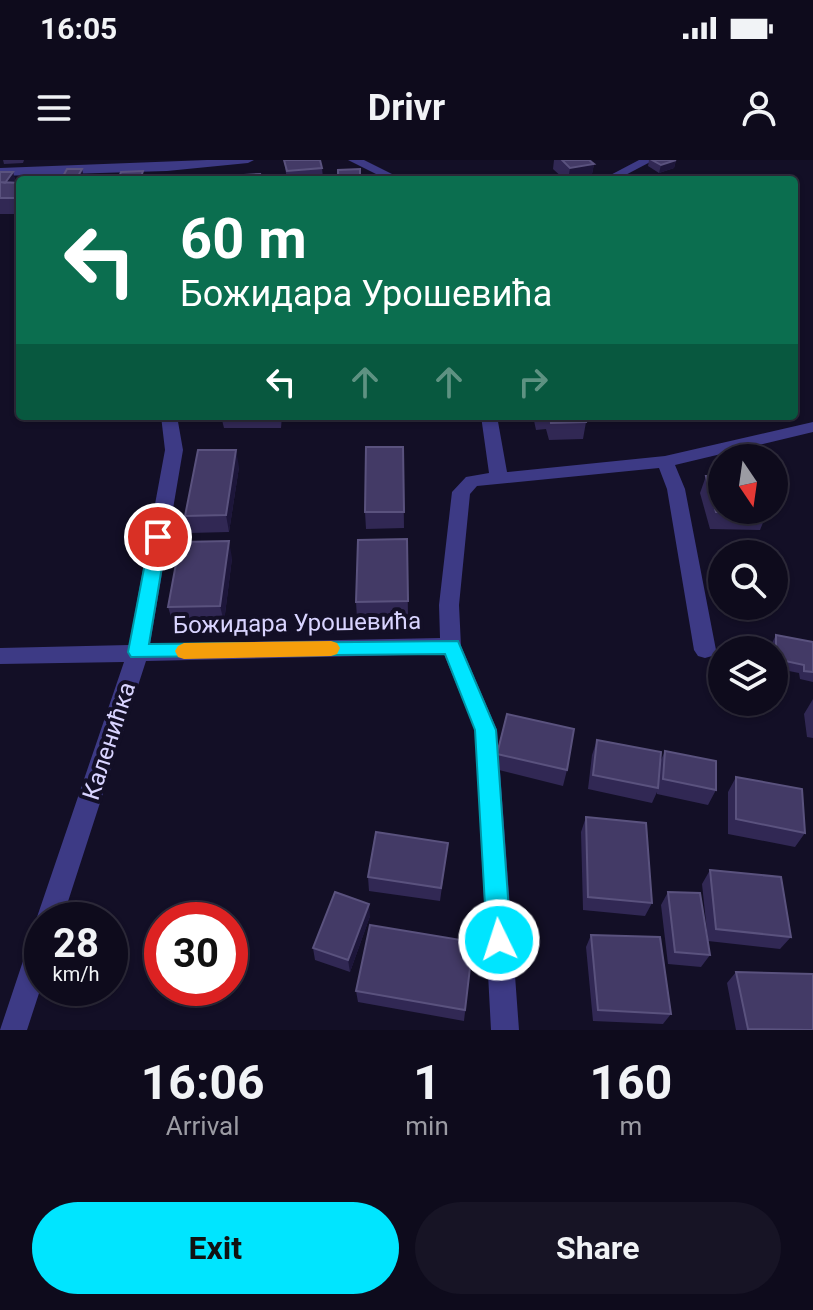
<!DOCTYPE html>
<html lang="en">
<head>
<meta charset="utf-8">
<style>
  :root { --surface:#0e0b1c; --page:#171425; --text:#f1f3f6; --muted:#9b9ba3; --line:#2e2b3b; --accent:#00e5ff }
  body { margin:0; font-family:Roboto,sans-serif; background:var(--page); color:var(--text); height:100vh; display:flex; flex-direction:column; font-size:30px; white-space:nowrap }
  * { box-sizing:border-box; margin:0 }
  p { font-size:26px; color:var(--muted) }
  .icon { flex:none; width:44px; height:44px; fill:none; stroke:currentColor; stroke-width:2; stroke-linecap:round; stroke-linejoin:round }
  .map { position:relative; height:870px; overflow:hidden }
  .drawer { display:flex; flex-direction:column; background:var(--surface); flex:1 }
  .drawer>* { flex:none }
  .banner { position:absolute; left:16px; top:16px; width:782px; height:244px; border-radius:8px; box-shadow:0 2px 6px #0004,0 0 0 2px var(--line); background:#0b6e4f; color:#fff; overflow:hidden }
  .needle { width:52px; rotate:167deg }
  .fabs { position:absolute; left:708px; top:284px; display:grid; gap:16px }
  .fabs a { display:grid; place-items:center; width:80px; height:80px; border-radius:50%; background:var(--surface); box-shadow:0 2px 6px #0004,0 0 0 2px var(--line); font-size:40px }
  .speed { position:absolute; left:24px; top:742px; display:flex; gap:16px; font-size:40px; font-weight:700; text-align:center }
  .speed>* { display:grid; place-content:center; width:104px; height:104px; border-radius:50%; background:var(--surface); box-shadow:0 2px 6px #0004,0 0 0 2px var(--line); line-height:1 }
  .speed small { font-size:20px; font-weight:400 }
  .speed .limit { border:12px solid #d22; background:#fff; color:#111 }
  .pin { position:absolute; display:grid; place-items:center; width:68px; height:68px; color:#fff; margin:-34px; border:4px solid #fff; border-radius:50%; box-shadow:0 2px 8px #0007 }
  .me { position:absolute; width:88px; margin:-44px; rotate:356deg; stroke-linejoin:round; filter:drop-shadow(0 0 6px #0008) }
  .turn { display:flex; align-items:center; gap:28px; height:168px; padding:0 32px; font-size:36px }
  .turn .icon { width:104px; height:104px; stroke-width:2.5 }
  .turn b { display:block; font-size:56px; line-height:68px }
  .lanes { display:flex; align-items:center; height:76px; padding:0 32px; background:#0003; justify-content:center; gap:40px; direction:ltr }
  .lanes .off { opacity:.35 }
  .eta { display:flex; justify-content:space-evenly; align-items:center; height:136px; text-align:center }
  .eta b { font-size:48px; font-weight:700; line-height:56px }
  .action { display:flex; gap:16px; margin-top:auto; padding:16px 32px }
  .action a { flex:1; height:92px; border-radius:48px; background:var(--accent); color:#111; font-size:32px; font-weight:700; line-height:92px; text-align:center }
  .action a+a { background:var(--page); color:var(--text) }
  .status { display:flex; justify-content:space-between; align-items:center; height:56px; padding:0 40px; background:var(--surface); direction:ltr }
  .status svg { height:22px; fill:currentColor }
  header { display:flex; justify-content:space-between; align-items:center; height:104px; padding:0 32px; background:var(--surface); font-size:36px; font-weight:700 }
  .map>svg:first-child { display:block }
</style>
</head>
<body>
<div class="status"><b>16:05</b><svg viewBox="0 0 49 12"><path d="M0 12V9h3v3zM5 12V6h3v6zM10 12V3h3v9zM15 12V0h3v12zM26 1h20v11H26zM47 4h2v5h-2z"/></svg></div>
<header><svg class="icon" aria-label="menu" viewBox="0 0 24 24"><path d="M4 6h16M4 12h16M4 18h16"/></svg>Drivr<svg class="icon" aria-label="person" viewBox="0 0 24 24"><circle cx="12" cy="8" r="4"/><path d="M4 21q1-7 8-7t8 7"/></svg></header>
<div class="map">
<svg width="813" height="870" viewBox="0 0 813 870">
  <rect width="100%" height="100%" fill="#130f26"/>
  <g fill="none" stroke-linecap="round" stroke-linejoin="round">
    <path fill="#3d3a85" fill-rule="evenodd" d="M207 0H254L248 3 167 11 0 16V8Z
      M348 0H364L404 20H388Z
      M639 0H654L616 20H601Z
      M161 256H177L183 290 150 484 440 478 439 445 452 332 466 317 489 313 481 256H497L507 312 665 296 813 262V272L675 305 685 329 716 490 712 496 705 498 698 496 694 490 667 329 659 308 477 326 470 334 459 445 461 486 497 570 519 870H491L475 570 444 494 146 501 62 760H42V824L27 870H0L29 783 33 774 41 770 36 760 124 502 0 504V488L129 485 165 290Z"/>
  </g>
  <path fill="#312854" d="M3 0H24L23 3 4 4Z
    M284 0 322 8 323 18 333 20H287Z
    M554 0H592V2L594 4 591 19 565 20 553 9Z
    M649 0H676L674 8 659 13 648 6Z
    M0 12H13L15 20 13 23H20V54H0Z
    M221 256H282L281 268H224Z
    M533 256H585L586 262 583 279 549 280 546 269 536 270Z
    M403 287 404 368 366 369 365 352Z
    M239 307 229 372 189 373 185 356Z
    M706 316 767 353 760 370 710 369 700 333Z
    M407 379 408 458H357L356 442Z
    M232 398 224 462 173 463 168 447Z
    M776 475 813 482V522L800 519 799 513 774 508V490H772V483Z
    M813 539V578L807 577 804 554Z
    M597 580 660 602 665 591 716 630 708 645 657 634V632L652 643 588 629 592 595Z
    M497 594 567 610 563 626 495 609Z
    M736 617 805 673 795 687 728 674V632Z
    M586 657 652 743 645 756 583 750 581 672Z
    M448 683 440 741 369 731 368 717Z
    M710 710 791 777 780 789 708 781 702 724Z
    M668 732 710 795 701 807 668 804 661 745Z
    M370 756 350 812 315 800 313 788Z
    M591 775 671 854 663 864 593 861 586 787Z
    M473 782 464 861 358 842 356 831Z
    M736 812 813 870H736L727 823Z"/>
  <path fill="#1d163a" d="M584 0H592V4H594L591 19 568 20 570 8Z
    M676 0 674 8 659 13 661 5Z
    M82 9 84 17 83 20H76Z
    M13 12 15 20 6 32 3 24Z
    M236 290 239 307 229 372 226 355Z
    M229 381 232 398 224 462 220 446Z
    M369 744 370 756 350 812 348 800Z"/>
  <path fill="#433a66" stroke="#5a527e" stroke-width="2" d="M284 0H320L322 8 287 11Z
    M562 0H589L594 4 570 8Z
    M652 0H676L661 5Z
    M67 9H82L76 20H61Z
    M360 9V20H338V10Z
    M143 11 140 20H118L121 12Z
    M0 12H13L5 23 0 22Z
    M260 14 259 20H242V18L228 19V16Z
    M242 18V20H210Z
    M333 18V20H318V19Z
    M0 22 20 23V34L17 38H0Z
    M550 256H585L586 262 551 263Z
    M366 287H403L404 352H365Z
    M198 290H236L226 355 185 356Z
    M706 316H722V350H766L767 353 716 352Z
    M407 379 408 441 356 442 358 380Z
    M229 381 220 446 168 447 180 382Z
    M776 475 813 482V512L804 511V505L776 499Z
    M507 554 574 569 567 610 497 594Z
    M597 580 661 592 658 628 593 615Z
    M665 591 716 601V630L663 619Z
    M736 617 802 629 805 673 736 659Z
    M586 657 646 663 652 743 588 737Z
    M376 672 448 683 441 728 368 717Z
    M710 710 781 717 791 777 716 769Z
    M335 732 369 744 348 800 313 788Z
    M668 732 700 733 710 795 675 792Z
    M370 765 473 782 465 850 356 831Z
    M591 775 660 777 671 854 598 850Z
    M736 812 813 814V870L748 869Z"/>
  <path fill="#00e5ff" stroke="#0095a6" stroke-width="2" d="M158 370 167 377 149 484 458 481 496 570 511 780 508 789 499 792 491 789 487 780 475 570 445 494 131 497 128 492 150 377Z"/>
  <path fill="#f59e0b" d="M331 481 337 483 340 488 337 494 331 496 184 499 178 497 175 491 178 486 184 483Z"/>
  <g text-anchor="middle" stroke-width="8" stroke-linejoin="round" paint-order="stroke">
    <g font-size="24" fill="#d9d4ff" stroke="#130f26">
      <text transform="translate(297 463) rotate(-1)" y="8">Божидара Урошевића</text>
      <text transform="translate(109 581) rotate(-72)" y="8">Каленићка</text>
    </g>
  </g>
</svg>
<div class="fabs">
<a><svg class="needle" viewBox="-14 -14 28 28"><path d="M0-13l5 13h-10z" fill="#e53935"/><path d="M0 13l5-13h-10z" fill="#9b9ba3"/></svg></a>
<a><svg class="icon" aria-label="search" viewBox="0 0 24 24"><circle cx="10" cy="10" r="6"/><path d="M15 15l6 6"/></svg></a>
<a><svg class="icon" aria-label="layers" viewBox="0 0 24 24"><path d="M12 4l9 5-9 5-9-5zM3 14l9 5 9-5"/></svg></a>
</div>
<div class="speed"><div>28<small>km/h</small></div><div class="limit">30</div></div>
<div class="pin" style="left:158px;top:377px;background:#d93025"><svg class="icon" aria-label="arrive" viewBox="0 0 24 24"><path d="M6 21V4h12l-3 4 3 4H6"/></svg></div>
<svg class="me" style="left:499px;top:780px" viewBox="-20 -20 40 40"><circle r="17" fill="#00e5ff" stroke="#fff" stroke-width="3"/><path d="M0-11L8 9 0 5-8 9z" fill="#fff"/></svg>
<div class="banner">
<div class="turn"><svg class="icon" aria-label="left" viewBox="0 0 24 24"><path d="M17 20v-9H6M10 6l-5 5 5 5"/></svg><div><b>60 m</b>Божидара Урошевића</div></div>
<div class="lanes"><svg class="icon" aria-label="left" viewBox="0 0 24 24"><path d="M17 20v-9H6M10 6l-5 5 5 5"/></svg><svg class="icon off" aria-label="ahead" viewBox="0 0 24 24"><path d="M12 20V5M6 11l6-6 6 6"/></svg><svg class="icon off" aria-label="ahead" viewBox="0 0 24 24"><path d="M12 20V5M6 11l6-6 6 6"/></svg><svg class="icon off" aria-label="right" viewBox="0 0 24 24"><path d="M7 20v-9h11M14 6l5 5-5 5"/></svg></div>
</div>
</div>
<section class="drawer">
<div class="eta">
<div><b>16:06</b><p>Arrival</p></div>
<div><b>1</b><p>min</p></div>
<div><b>160</b><p>m</p></div>
</div>
<div class="action"><a>Exit</a><a>Share</a></div>
</section>
</body>
</html>
